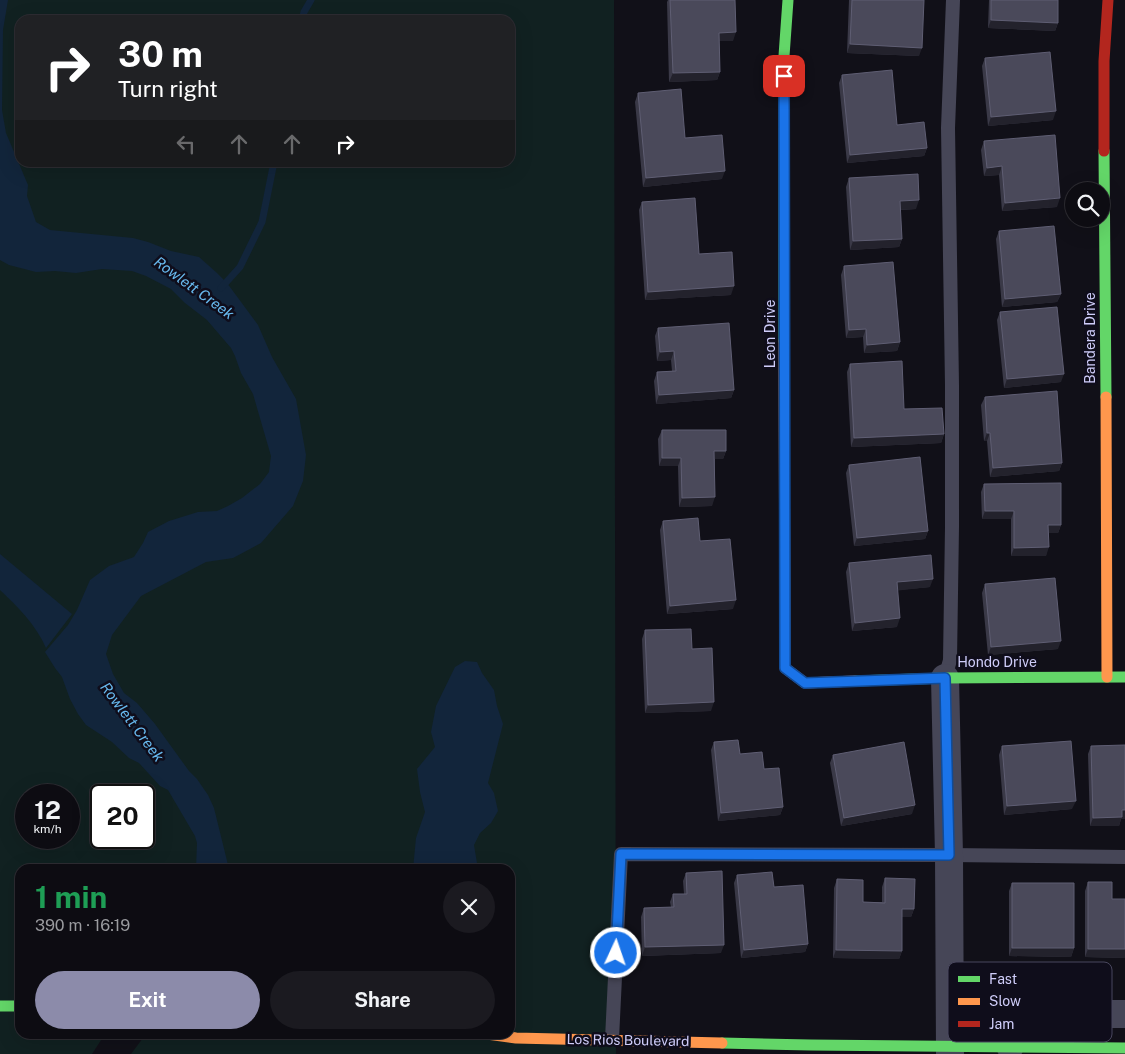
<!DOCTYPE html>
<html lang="en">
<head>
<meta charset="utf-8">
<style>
  :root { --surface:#0d0c12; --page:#1b1a20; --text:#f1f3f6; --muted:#9a9b9f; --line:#2d2c32; --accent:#8c8baa }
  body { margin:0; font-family:"Public Sans",sans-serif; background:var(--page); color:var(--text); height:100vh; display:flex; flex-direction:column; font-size:19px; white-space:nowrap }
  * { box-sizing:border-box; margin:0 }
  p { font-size:16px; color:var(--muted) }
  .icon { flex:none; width:28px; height:28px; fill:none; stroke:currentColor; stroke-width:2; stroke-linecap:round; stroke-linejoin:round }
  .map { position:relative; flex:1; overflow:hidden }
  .panel { position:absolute; left:15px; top:864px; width:500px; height:175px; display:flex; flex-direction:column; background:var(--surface); border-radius:15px; box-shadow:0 5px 20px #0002,0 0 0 1px var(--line) }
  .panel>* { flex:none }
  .banner { position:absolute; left:15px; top:15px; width:500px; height:152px; border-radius:15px; box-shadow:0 5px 20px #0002,0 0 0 1px var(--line); background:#202124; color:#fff; overflow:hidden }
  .controls { position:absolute; left:1065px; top:182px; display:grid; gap:10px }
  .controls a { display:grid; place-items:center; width:45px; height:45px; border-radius:50%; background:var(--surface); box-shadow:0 5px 20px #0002,0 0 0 1px var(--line); font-size:25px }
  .speed { position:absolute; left:15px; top:784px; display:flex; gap:10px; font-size:25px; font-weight:700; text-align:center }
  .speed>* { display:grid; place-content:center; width:65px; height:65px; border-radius:50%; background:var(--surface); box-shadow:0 5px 20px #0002,0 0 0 1px var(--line); line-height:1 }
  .speed small { font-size:12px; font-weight:400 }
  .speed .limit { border:2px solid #111; border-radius:8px; background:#fff; color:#111 }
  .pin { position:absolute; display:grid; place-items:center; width:42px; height:42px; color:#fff; margin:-21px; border-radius:10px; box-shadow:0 2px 8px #0006 }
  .me { position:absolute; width:55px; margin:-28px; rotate:3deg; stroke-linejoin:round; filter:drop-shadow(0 0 4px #0008) }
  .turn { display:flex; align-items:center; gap:18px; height:105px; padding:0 20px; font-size:22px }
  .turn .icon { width:65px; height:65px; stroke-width:2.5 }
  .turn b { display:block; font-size:35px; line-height:42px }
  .lanes { display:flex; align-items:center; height:48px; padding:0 20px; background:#0003; justify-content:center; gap:25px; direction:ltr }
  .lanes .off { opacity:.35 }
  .round { display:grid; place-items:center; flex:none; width:52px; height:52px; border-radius:26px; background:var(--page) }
  .summary { display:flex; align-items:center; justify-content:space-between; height:85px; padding:0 20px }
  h1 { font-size:30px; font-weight:700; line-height:38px; color:#1e9e55 }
  .button { display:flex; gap:10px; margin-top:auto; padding:10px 20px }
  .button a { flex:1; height:58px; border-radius:30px; background:var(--accent); color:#fff; font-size:20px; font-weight:700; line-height:58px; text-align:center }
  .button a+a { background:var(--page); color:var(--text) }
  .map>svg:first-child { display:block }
</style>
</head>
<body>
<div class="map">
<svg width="1125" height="1054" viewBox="0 0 1125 1054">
  <rect width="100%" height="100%" fill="#111018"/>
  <path fill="#112121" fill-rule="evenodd" d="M0 0H614L616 1054H0ZM20 20H510V162H20ZM26 795H69V838H26ZM101 795H144V838H101ZM20 869H510V1034H20Z"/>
  <path fill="#12253b" d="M0 0H8L3 30 2 110 6 133 28 185 27 196 36 222 50 230 133 238 148 242 171 251 199 257 217 273 227 283 258 325 272 357 296 399 306 455 303 481 293 506 261 543 233 558 206 562 141 596 112 635 106 654 113 674 124 693 137 703 155 724 189 771 197 779 208 795 214 808 229 869H196L197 843 195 836 168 790 160 786 139 763 129 758 112 742 86 725 78 714 70 699 62 677 55 668 45 652 68 625 77 610 90 580 109 566 134 557 143 543 148 532 169 521 198 512 217 511 228 506 242 498 260 484 269 472 271 456 253 394 241 373 235 356 231 348 207 320 185 303 171 289 146 276 132 271 102 269 76 273 55 271 36 272 9 265 0 260Z
    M0 554 72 614 46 648C36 625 18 607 0 590Z
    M465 661 477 662 482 673 494 690 497 706 503 724 488 783 494 793 498 811 491 823 480 833 474 845 478 869H413L416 838 425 812 420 792 417 769 435 747 431 732 436 706 455 667Z"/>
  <path fill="#111018" d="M105 1034H146L131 1054H92Z"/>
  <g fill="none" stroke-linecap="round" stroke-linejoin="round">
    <path stroke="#12253b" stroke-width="7" d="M302 20 304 12 311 0
      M221 288 240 267 262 222 274 162"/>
    <path stroke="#464657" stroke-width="14" d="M945 678 950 660 952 527V385L948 128 953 0
      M612 1039 621 854 949 855 1125 857"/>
    <path stroke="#464657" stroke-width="28" d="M945 678 949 855 950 1054
      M1010 1046 1013 1019 1021 1014H1125"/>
    <path stroke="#63d668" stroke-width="11" d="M1104 151 1106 397
      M784 341V56L788 0
      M855 681 945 678 1125 677
      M0 1006H20
      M722 1043 811 1045 1125 1048"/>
    <path stroke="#ff974d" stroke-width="11" d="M784 341 785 668 805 683 855 681
      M1106 397 1107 677
      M487 1034 516 1038 722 1043"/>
    <path stroke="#b3261e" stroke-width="11" d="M1104 151V61L1108 0"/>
  </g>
  <path fill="#3a3947" d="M668 0H735L733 41H719L720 72 717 80 669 82 667 2Z
    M849 0H924L919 56 847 53Z
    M989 0H1058V23L1055 31 988 28Z
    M985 58 1053 120 988 126 982 66Z
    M842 75 897 125 927 148 924 156 847 163 839 83Z
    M638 93 722 179 643 187 635 102Z
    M984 141 1057 207 1002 211 999 175 984 176 981 150Z
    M849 178 916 209 900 210 902 239 899 247 850 250 846 187Z
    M642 202 699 254 731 295 645 300 639 210Z
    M999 231 1061 294 1057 302 1002 307 996 239Z
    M844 266 900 342 897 351 864 353 863 337 846 338 841 275Z
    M1000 312 1061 382 1004 388 997 320Z
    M658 328 734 390 731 398 656 404 654 381 657 372 672 371 671 360 657 361 655 336Z
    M850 364 904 409 944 434 941 443 851 447 847 372Z
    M985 397 1062 463 1059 471 990 477 987 441H984L981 405Z
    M662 430 726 451 723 459H715L712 506 679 507 678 466H659L658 439Z
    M849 465 928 531 925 539 854 546 846 473Z
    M984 484 1061 525 1058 533H1049L1046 556H1011V519H982L981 492Z
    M663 521 700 541 733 609 667 614 660 530Z
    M849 563 930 587 898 590 897 627 852 631 846 572Z
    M985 584 1058 649 988 655 982 593Z
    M645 630 692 649 711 711 645 713 642 639Z
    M714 742 740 754 764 769 783 807 780 815 718 821 711 750Z
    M1002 746 1072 809 1004 815 999 755Z
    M1091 746 1121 819 1119 826H1090L1088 754Z
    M833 755 912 814 841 826 830 763Z
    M686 873 721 953 642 956 641 917 644 908 671 907 670 902 673 894H684L683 881Z
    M737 875 774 887 808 944 805 952 741 958 734 883Z
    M885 878 914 909 911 917H902V951L899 959 833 958 834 888 837 879 863 902H882V887Z
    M1088 882 1112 899H1125V958L1085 957V891Z
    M1012 883 1074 948 1071 957 1009 956V891Z"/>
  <path fill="#23222c" d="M991 20 1058 23 1055 31 988 28Z
    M736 32 733 41H716L719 33Z
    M850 44 922 48 919 56 847 53Z
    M720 72 717 80 669 82 673 73Z
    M1056 111 1053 120 988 126 991 117Z
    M927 148 924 156 847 163 850 155Z
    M1002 166 999 175 984 176 987 168Z
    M725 171 722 179 643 187 646 178Z
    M1060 198 1057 207 1002 211 1005 203Z
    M919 200 916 209 897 210 900 201Z
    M902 239 899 247 850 250 853 241Z
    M734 286 731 295 645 300 648 292Z
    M1061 294 1057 302 1002 307 1005 299Z
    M866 329 863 337 846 338 849 330Z
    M900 342 897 351 864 353 867 345Z
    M674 351 671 360 657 361 660 352Z
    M1064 374 1061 382 1004 388 1007 379Z
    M734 390 731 398 656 404 659 395Z
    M987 433H990L987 441H984Z
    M944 434 941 443 851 447 854 438Z
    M714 451H726L723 459H711Z
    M662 458H681L678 466H659Z
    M1062 463 1059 471 990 477 993 468Z
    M715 497 712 506 679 507 682 498Z
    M985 511H1014L1011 519H982Z
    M1048 525H1061L1058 533H1045Z
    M928 531 925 539 854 546 857 538Z
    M1049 547 1046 556H1011L1014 548Z
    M933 579 930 587 894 591 897 582Z
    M736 600 733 609 667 614 670 606Z
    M900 618 897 627 852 631 855 623Z
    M1061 641 1058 649 988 655 991 647Z
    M714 702 711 711 645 713 648 705Z
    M1076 801 1072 809 1004 815 1007 806Z
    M915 805 912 814 841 826 844 818Z
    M783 807 780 815 718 821 721 813Z
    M1122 810H1125V819H1121L1119 826H1090L1093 818Z
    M902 909H914L911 917H899Z
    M808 944 805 952 741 958 744 950Z
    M724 945 721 953 642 956 645 947Z
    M1012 948H1074L1071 957 1009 956Z
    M1088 949H1125V958L1085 957Z
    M836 950 902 951 899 959 833 958Z"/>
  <path fill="#4a495a" stroke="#5f5e73" d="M670 0H735L736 32 719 33 720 72 673 73Z
    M852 0H924L922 48 850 44Z
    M991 0H1058V23L991 20Z
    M1050 52 1056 111 991 117 985 58Z
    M892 70 897 125 924 122 927 148 850 155 842 75Z
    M681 89 685 138 722 135 725 171 646 178 638 93Z
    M1055 135 1060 198 1005 203 1002 166 987 168 984 141Z
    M918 174 919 200 900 201 902 239 853 241 849 178Z
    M695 198 699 254 732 252 734 286 648 292 642 202Z
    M1054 226 1061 294 1005 299 999 231Z
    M893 262 900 342 867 345 866 329 849 330 844 266Z
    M1057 307 1064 374 1007 379 1000 312Z
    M729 323 734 390 659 395 657 372 676 371 674 351 660 352 658 328Z
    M902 361 904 409 942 408 944 434 854 438 850 364Z
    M1057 391 1062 463 993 468 990 433H987L985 397Z
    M662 430H726V451H714L715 497 682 498 681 458H662Z
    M920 457 928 531 857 538 849 465Z
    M1061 483V525H1048L1049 547 1014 548V511H985L984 484Z
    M698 518 700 541 730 539 736 600 670 606 663 521Z
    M931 555 933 579 897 582 900 618 855 623 849 563Z
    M1055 578 1061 641 991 647 985 584Z
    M691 629 692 649 712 648 714 702 648 705 645 630Z
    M738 740 740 754 762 752 764 769 779 768 783 807 721 813 714 742Z
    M1071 741 1076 801 1007 806 1002 746Z
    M904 742 915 805 844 818 833 755Z
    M1125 745V810H1122V817L1093 818 1091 746Z
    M722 871 724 945 645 947 644 908 674 907 673 894H687L686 873Z
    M772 872 774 887 803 885 808 944 744 950 737 875Z
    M885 878 915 879 914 909H902V951L836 950 837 879 863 880V902L885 903Z
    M1088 882H1112V899H1125V949H1088Z
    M1012 883H1074V948H1012Z"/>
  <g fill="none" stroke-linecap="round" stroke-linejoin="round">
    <g stroke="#114b97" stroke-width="12">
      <path id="route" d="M616 953 621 854 949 855 945 678 805 683 785 668 784 76"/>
    </g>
    <use href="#route" stroke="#1a73e8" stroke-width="9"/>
  </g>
  <g text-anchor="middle" stroke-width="5" stroke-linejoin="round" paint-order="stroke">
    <g font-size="14" fill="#cfcdf9" stroke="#0f0d1b">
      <text transform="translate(770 334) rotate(-90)" y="5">Leon Drive</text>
      <text transform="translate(1090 338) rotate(-90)" y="5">Bandera Drive</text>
      <text x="997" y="667">Hondo Drive</text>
      <text transform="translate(628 1040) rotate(1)" y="5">Los Rios Boulevard</text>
    </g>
    <g font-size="15" font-style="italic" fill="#67b8ed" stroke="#0f0d1b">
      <text transform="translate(194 288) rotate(36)" y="5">Rowlett Creek</text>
      <text transform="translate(132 722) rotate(53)" y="5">Rowlett Creek</text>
    </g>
  </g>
  <rect x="948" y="962" width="164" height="80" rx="8" fill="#0f0d1b" stroke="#49475e" stroke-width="1"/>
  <rect x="958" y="976" width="22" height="6" fill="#63d668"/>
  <rect x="958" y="998" width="22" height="7" fill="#ff974d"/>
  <rect x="958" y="1021" width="22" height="6" fill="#b3261e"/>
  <g font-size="14" fill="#cfcdf9">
    <text x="989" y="984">Fast</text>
    <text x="989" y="1006">Slow</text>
    <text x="989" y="1029">Jam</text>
  </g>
</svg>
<div class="controls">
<a><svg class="icon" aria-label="search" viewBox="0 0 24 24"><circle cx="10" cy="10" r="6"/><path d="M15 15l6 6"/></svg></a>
</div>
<div class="speed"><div>12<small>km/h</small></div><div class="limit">20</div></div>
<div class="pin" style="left:784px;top:76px;background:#d93025"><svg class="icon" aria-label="arrive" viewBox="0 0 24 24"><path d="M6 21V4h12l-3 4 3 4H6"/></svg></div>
<svg class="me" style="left:616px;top:953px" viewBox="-20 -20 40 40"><circle r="17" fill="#1a73e8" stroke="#fff" stroke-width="3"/><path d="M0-11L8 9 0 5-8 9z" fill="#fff"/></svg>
<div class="banner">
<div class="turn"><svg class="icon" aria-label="right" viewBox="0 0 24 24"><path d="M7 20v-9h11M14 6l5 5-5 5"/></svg><div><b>30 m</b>Turn right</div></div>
<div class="lanes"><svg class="icon off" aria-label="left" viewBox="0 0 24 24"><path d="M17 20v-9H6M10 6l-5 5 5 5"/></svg><svg class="icon off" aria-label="ahead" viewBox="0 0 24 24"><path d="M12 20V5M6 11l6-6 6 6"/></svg><svg class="icon off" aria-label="ahead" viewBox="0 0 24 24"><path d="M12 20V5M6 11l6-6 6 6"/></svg><svg class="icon" aria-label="right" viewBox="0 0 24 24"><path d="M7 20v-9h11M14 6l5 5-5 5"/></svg></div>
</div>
<section class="panel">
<div class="summary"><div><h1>1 min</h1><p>390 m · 16:19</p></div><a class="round"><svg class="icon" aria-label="close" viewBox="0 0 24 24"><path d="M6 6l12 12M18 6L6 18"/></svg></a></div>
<div class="button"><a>Exit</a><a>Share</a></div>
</section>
</div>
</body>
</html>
